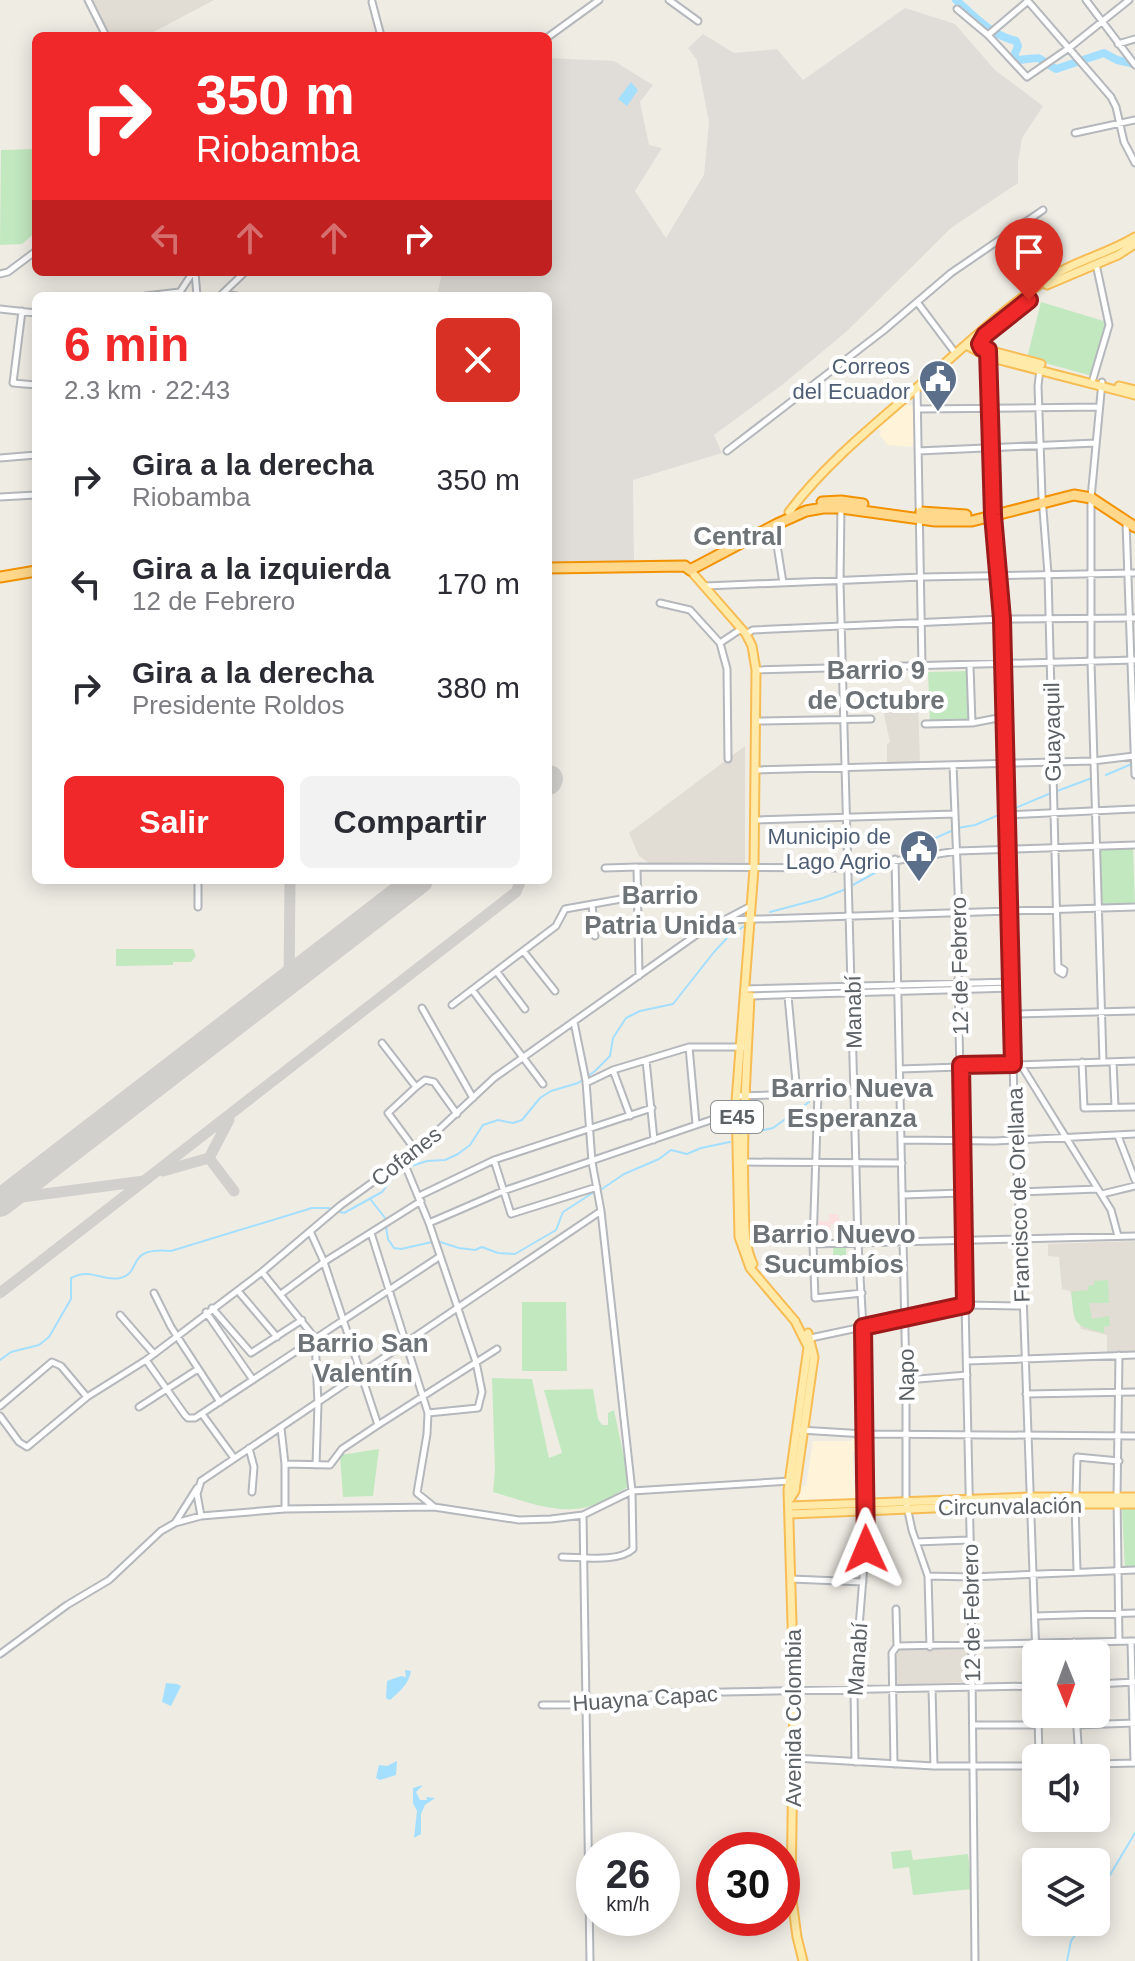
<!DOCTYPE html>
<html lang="es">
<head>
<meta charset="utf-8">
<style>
  :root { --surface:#fff; --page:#f2f2f3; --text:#2b2b33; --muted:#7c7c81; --accent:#f12829 }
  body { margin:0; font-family:Helvetica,sans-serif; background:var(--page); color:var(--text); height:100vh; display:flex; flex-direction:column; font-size:30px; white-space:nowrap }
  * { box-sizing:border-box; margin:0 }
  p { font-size:26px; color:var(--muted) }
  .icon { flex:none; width:44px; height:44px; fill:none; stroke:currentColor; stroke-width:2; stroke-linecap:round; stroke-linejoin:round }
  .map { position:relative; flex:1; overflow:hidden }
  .side { position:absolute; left:32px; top:292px; width:520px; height:592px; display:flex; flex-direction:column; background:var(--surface); border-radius:12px; box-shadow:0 4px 20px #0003 }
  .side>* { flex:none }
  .top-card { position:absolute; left:32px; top:32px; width:520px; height:244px; border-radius:12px; box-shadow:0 4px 20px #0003; background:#f12829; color:#fff; overflow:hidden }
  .needle { width:52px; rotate:179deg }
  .fabs { position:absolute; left:1022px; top:1640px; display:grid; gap:16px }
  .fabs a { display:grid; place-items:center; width:88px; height:88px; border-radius:12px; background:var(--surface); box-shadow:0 4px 20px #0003; font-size:40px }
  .speed { position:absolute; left:576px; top:1832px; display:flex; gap:16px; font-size:40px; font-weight:700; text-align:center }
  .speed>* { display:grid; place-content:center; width:104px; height:104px; border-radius:50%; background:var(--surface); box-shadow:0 4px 20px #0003; line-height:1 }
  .speed small { font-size:20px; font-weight:400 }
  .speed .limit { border:12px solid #d22; background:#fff; color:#111 }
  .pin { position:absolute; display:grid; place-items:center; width:68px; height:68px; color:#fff; margin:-82px -34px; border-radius:50% 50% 50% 0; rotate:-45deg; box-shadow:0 0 8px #0007 }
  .pin .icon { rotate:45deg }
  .me { position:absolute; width:88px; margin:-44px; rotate:359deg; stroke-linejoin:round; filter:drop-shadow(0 0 6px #0008) }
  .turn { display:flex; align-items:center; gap:28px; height:168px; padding:0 32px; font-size:36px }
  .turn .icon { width:104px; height:104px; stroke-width:2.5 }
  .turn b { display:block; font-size:56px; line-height:68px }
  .lanes { display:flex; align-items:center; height:76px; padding:0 32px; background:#0003; justify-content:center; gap:40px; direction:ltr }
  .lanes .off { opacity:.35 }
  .round { display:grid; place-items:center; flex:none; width:84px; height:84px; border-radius:12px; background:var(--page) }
  .overview { display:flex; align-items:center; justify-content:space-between; height:136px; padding:0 32px }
  h1 { font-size:48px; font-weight:800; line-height:60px; color:var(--accent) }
  .primary-button { display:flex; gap:16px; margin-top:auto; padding:16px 32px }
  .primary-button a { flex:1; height:92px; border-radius:12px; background:var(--accent); color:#fff; font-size:32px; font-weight:800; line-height:92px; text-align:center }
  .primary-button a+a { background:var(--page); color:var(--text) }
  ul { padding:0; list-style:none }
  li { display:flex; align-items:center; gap:24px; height:104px; padding:0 32px }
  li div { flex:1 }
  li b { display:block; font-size:30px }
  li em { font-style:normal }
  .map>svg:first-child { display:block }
</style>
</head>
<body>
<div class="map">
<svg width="1135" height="1961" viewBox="0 0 1135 1961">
  <rect width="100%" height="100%" fill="#efece4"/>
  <path fill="#fff3d9" d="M906 400 910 406 912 405 917 414 914 419 917 438 912 447 888 445 879 435 881 432 877 427Z
    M854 1438H860V1451L853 1452 854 1487 861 1488V1498L799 1500 800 1487 806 1486 813 1441H850Z"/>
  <path fill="#e0ddd8" d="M905 8 955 24 995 70 1043 106 1022 138 1018 162V183L951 228 846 332 782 385 714 435 722 453 633 480 634 562 548 565V296H437L442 272H548V58L614 61 653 85 640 102 649 145 662 148 635 191 666 238 704 175 709 122 697 60 688 48 703 34 734 53 777 49 803 80Z"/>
  <path fill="#e1ddd4" d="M91 0H214L146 36H110Z
    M918 703 920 762H887V744L890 742 882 705Z
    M745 746V863L653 866 639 856 629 833Z
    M1135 1241V1352L1107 1353V1335L1081 1329 1074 1305 1075 1300 1070 1291 1062 1289 1059 1257 1048 1256V1244Z
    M967 1649 968 1682 896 1685V1650Z"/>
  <path fill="#fcdfdf" d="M829 1214H838L840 1224H831V1242H817V1221H829Z"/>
  <path fill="#c2e8bf" d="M36 149V232L22 244 0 245 1 150Z
    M1041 302 1107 322 1092 376 1027 358Z
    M969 671 970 716 966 722 930 723 928 672Z
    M1133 848 1135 905 1100 906 1098 849Z
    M116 949H193L196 956 191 962H173V965L116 966Z
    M833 1247H846V1267H834Z
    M1108 1280 1109 1303H1089L1092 1319 1109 1316 1110 1326 1104 1327V1333C1071 1324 1075 1325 1071 1292L1087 1290 1088 1292V1286L1094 1285V1281Z
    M522 1302H566L567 1371H522Z
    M492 1378 532 1379 549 1458 562 1453 544 1390 593 1389 598 1419 602 1425H608V1413L614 1410 630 1486C618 1492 604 1502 591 1506 559 1516 524 1501 493 1492L495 1470Z
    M379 1449 373 1496 343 1497 340 1455Z
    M1135 1507V1568L1125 1569 1122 1508Z
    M911 1850 913 1860 968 1854 972 1889 913 1895 909 1867 893 1869 891 1852Z"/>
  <path fill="#a4dfff" d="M631 82 638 90 627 106 618 99Z
    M405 1670 411 1671C409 1684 400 1691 390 1700L386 1698 387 1681 401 1676 406 1677Z
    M166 1683 177 1684 181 1686 171 1706 162 1702Z
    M397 1761 396 1775 380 1780 376 1778 379 1765 387 1766Z
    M423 1785 416 1792 420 1800H427L426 1797 435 1798 425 1805 421 1814V1834L414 1838 417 1811 413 1803V1788Z"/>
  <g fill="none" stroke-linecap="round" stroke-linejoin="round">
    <path stroke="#a4dfff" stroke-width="2" d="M1106 775 1134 763
      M1057 791 1092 778
      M915 847 958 828 975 825 1051 793
      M851 886 891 864
      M770 912 823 898 846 889
      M750 1133 773 1128 809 1102
      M602 1189 624 1174 659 1159 671 1150 687 1154 701 1148 730 1142
      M371 1200 385 1218
      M386 1227 388 1239 394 1248 401 1249 432 1242
      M440 1242 459 1248 475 1250 482 1247 498 1253 515 1254 556 1230 563 1212 594 1192
      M0 1360 11 1352 39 1345 49 1337 71 1299V1278C91 1267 102 1282 120 1278 144 1272 123 1247 171 1251L312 1208H328L344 1213 382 1192 399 1170 427 1161 445 1160 458 1154 470 1145 483 1125 498 1120 513 1123 522 1120 540 1098 551 1091 578 1083 595 1071 610 1056 613 1038 626 1018 640 1011 673 1004 714 952 727 938 747 924
      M1096 1904 1107 1880 1135 1833
      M1067 1961 1071 1941 1084 1922"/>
    <path stroke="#a4dfff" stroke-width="8" d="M956 0C975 17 991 35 1016 41L1018 46 1014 56 1018 60C1049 57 1032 56 1056 69L1104 53 1117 60 1135 64"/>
    <path stroke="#d1d0cc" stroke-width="11" d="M289 981 290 882
      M209 1158 234 1191
      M163 1171 209 1158 229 1120
      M6 1199 144 1181
      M0 1293 516 892 521 880"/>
    <path stroke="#d1d0cc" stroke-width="28" d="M548 781 549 779
      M0 1203 419 880"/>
    <g stroke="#b4b7bb" stroke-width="9">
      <path id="minor" d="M88 0 106 36
        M669 0 698 21
        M1027 0 1111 97 1116 107 1124 142 1135 163
        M1086 0 1135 65
        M372 2 381 36
        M957 9 988 35 1027 77 1069 48 1129 0
        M988 35 1028 1
        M548 37 599 0
        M1118 44 1135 39
        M1075 133 1135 120
        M195 272 197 296
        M0 274 8 272 36 251
        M180 292 193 272
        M223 294 237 296
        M145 296 180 292 183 296
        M220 296 245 272
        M917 302 956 354
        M0 309 36 313
        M22 311 13 383 36 385
        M988 355 993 515 1002 619 1015 1140 1021 1238 1036 1657
        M1040 369 1038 386 1042 497 1048 574 1058 971 1063 974 1064 970 1059 967
        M1093 379 1109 325 1096 264
        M1102 382 1091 498V662L1103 1062
        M917 388 922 667
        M918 409 1099 407
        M727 451 883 331 951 273 1043 210
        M918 451 1096 443
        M0 458 36 455
        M0 497 36 495
        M841 506 840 582 858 1243 863 1327 864 1505 867 1527 854 1690 855 1762
        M1126 522 1135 775
        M774 526 783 583
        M705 586 922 577 1135 573
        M660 603 690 610 720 643 727 669 728 759
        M746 634 753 630 1002 619 1135 618
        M720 643 741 629
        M970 666 972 723
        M756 670 1135 660
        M757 721 871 719
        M925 724 972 723 1003 717
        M953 765 959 914 958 983 971 1577 975 1961
        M756 770 1093 761 1134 756
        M1006 815 1135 809
        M755 820 955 814
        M895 859 906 1380V1502L912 1530 928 1576 930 1647
        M637 867 850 868 957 851 1135 845
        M605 868 637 867 639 976
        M198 880V907
        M592 904 595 936
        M728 920 1135 907
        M524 952 555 991
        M497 972 525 1009
        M744 989 1012 982
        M473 991 543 1084
        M749 996 1012 988
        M788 996 797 1093
        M452 1005 556 926 565 909 638 896
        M422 1008 473 1098
        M1012 1014 1135 1011
        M382 1043 416 1087 388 1113 416 1151
        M689 1047 696 1124
        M646 1060 654 1140
        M1082 1062 1084 1108 1135 1107
        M1113 1062 1115 1107
        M1021 1065 1111 1210 1118 1236
        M900 1069 1135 1061
        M613 1070 630 1116
        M586 1083 613 1070 689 1047H743
        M416 1087 425 1080 434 1082 457 1114
        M818 1093 813 1244 815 1298 862 1293
        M737 1096 900 1091
        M1118 1136 1135 1180
        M901 1140 995 1141 1135 1134
        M403 1160 429 1223 476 1362 482 1392 478 1408 428 1413
        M494 1160 511 1214 597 1187
        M742 1162 902 1163
        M1019 1192 1098 1189
        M1102 1194 1135 1186
        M902 1195 962 1193
        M419 1196 494 1160 652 1108
        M429 1223 503 1191 743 1109
        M371 1233 428 1413 427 1434 417 1493 433 1506
        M813 1244 1135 1236
        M262 1272 315 1338 318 1404 316 1465
        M238 1291 277 1337
        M154 1293 171 1327 220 1402
        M281 1294 324 1262 421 1201
        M212 1308 251 1353 302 1320
        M206 1312 253 1380
        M120 1315 154 1354
        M806 1339 965 1305 1022 1306
        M146 1360 185 1415 188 1418H195L439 1257
        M967 1361 1135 1355
        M906 1380 967 1375
        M1026 1394 1135 1392
        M0 1406 52 1362 61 1366 87 1397
        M139 1407 198 1369
        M202 1414 234 1458
        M0 1416 19 1442 27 1447 87 1397 146 1360 262 1272 341 1205 416 1151 494 1078 696 935 751 906
        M378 1425 497 1349
        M281 1428 285 1464V1509
        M800 1430 865 1434 1135 1436
        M249 1448 254 1467 252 1492
        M285 1464 330 1465 342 1449 378 1425 324 1262 310 1231
        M1076 1496 1077 1457 1119 1461
        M1075 1504 1077 1571
        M583 1515 590 1961
        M201 1516 197 1494 201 1481 601 1211
        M175 1523 197 1488
        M916 1542 969 1540
        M562 1557C581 1557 618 1563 633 1549L632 1491 601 1211 592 1162 586 1081 574 1022
        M928 1576 971 1577 1135 1570
        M791 1579 863 1582
        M1035 1616 1135 1613
        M1119 1641 1117 1497 1119 1355
        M1131 1641 1134 1763
        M1074 1642V1654
        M897 1646 1135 1641
        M0 1654 67 1605 109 1580 161 1531 175 1523 201 1516 285 1509 434 1507 519 1520 551 1519 583 1515 632 1491 791 1481
        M1096 1684 1135 1682
        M932 1688 934 1766
        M542 1705 631 1704 650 1695 673 1693 1036 1686
        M1038 1714 1039 1758
        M1076 1714 1079 1758
        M973 1725H1038
        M1077 1725 1135 1723
        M794 1758 934 1766H1036
        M894 1764 892 1653 897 1646 896 1609
        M1096 1764 1135 1763"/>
    </g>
    <g stroke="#f8bc54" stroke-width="11">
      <path id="major" d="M1047 285 1118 255 1135 244
        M966 345 988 357 1135 395
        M980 348 1041 364
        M982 348 983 338 997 326
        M1119 386 1135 390
        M789 512C826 463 874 425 920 385 963 348 1005 307 1052 276 1078 260 1109 253 1135 237
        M690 570 746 634 752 646 756 670 754 869 736 1101 739 1237 750 1268 795 1321 808 1347 788 1490 794 1690 791 1892 797 1937 803 1961
        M750 996C747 1063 742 1129 744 1196 745 1219 743 1243 753 1264
        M790 1499 795 1491 814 1357 808 1333
        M790 1506 1030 1497H1135
        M790 1514 1031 1504H1135"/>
    </g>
    <g stroke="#f39200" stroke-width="13">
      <path id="highway" d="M822 502 841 501 863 504
        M921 512 966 515
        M548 568 685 566 690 570 777 524 806 511 823 508H841L935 521H972L1074 495 1091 498 1135 527
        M0 577 36 571"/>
    </g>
    <use href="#minor" stroke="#fff" stroke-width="5"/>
    <use href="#major" stroke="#ffeaa9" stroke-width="7"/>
    <use href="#highway" stroke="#ffd88b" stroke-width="9"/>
  </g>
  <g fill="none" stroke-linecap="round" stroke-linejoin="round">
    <g stroke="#9d1a1b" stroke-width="20">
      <path id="route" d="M866 1549 863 1327 965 1305 961 1065 1013 1064 1002 619 993 515 988 350 982 348 980 344 985 335 1029 300"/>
    </g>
    <use href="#route" stroke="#f12829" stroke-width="14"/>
  </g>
  <defs>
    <g id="civic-pin" transform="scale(2)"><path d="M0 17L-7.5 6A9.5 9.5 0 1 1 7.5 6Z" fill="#5c6f8a" stroke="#fff"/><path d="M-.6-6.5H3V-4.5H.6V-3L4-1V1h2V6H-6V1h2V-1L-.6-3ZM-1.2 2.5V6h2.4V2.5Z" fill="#fff"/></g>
  </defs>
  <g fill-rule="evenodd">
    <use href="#civic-pin" x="938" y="379"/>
    <use href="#civic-pin" x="919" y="849"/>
  </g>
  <g text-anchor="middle" stroke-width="8" stroke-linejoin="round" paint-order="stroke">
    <rect fill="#fff" stroke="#8d9093" stroke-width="2" x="711" y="1101" width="52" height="32" rx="6"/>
    <g font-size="20" font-weight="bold" fill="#5c6165">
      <text x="737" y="1124">E45</text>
    </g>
    <g font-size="22" fill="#4e5e75" stroke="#fff" text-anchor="end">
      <text x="910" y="374">Correos<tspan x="910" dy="25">del Ecuador</tspan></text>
      <text x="891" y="844">Municipio de<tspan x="891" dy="25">Lago Agrio</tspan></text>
    </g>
    <g font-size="22" fill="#5c6165" stroke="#fff">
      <text transform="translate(1052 732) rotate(-91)" y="8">Guayaquil</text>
      <text transform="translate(959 966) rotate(-91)" y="8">12 de Febrero</text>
      <text transform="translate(853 1012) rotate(-91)" y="8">Manabí</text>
      <text transform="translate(406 1156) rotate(-38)" y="8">Cofanes</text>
      <text transform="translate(1018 1195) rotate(-92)" y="8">Francisco de Orellana</text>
      <text transform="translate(906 1375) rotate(-91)" y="8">Napo</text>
      <text transform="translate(1010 1506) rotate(-1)" y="8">Circunvalación</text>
      <text transform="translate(971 1613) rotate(-91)" y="8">12 de Febrero</text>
      <text transform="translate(857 1659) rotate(-86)" y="8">Manabí</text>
      <text transform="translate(645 1698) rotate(-4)" y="8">Huayna Capac</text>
      <text transform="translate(793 1718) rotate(-90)" y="8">Avenida Colombia</text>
    </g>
    <g font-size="26" font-weight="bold" fill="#6d7377" stroke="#fff">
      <text x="738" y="545">Central</text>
      <text x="876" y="679">Barrio 9<tspan x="876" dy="30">de Octubre</tspan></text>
      <text x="660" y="904">Barrio<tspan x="660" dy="30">Patria Unida</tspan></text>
      <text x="852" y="1097">Barrio Nueva<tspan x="852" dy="30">Esperanza</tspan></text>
      <text x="834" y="1243">Barrio Nuevo<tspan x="834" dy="30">Sucumbíos</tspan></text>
      <text x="363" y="1352">Barrio San<tspan x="363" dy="30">Valentín</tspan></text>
    </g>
  </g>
</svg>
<div class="fabs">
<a><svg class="needle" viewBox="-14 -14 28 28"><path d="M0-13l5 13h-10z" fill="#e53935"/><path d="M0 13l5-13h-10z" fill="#7c7c81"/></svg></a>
<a><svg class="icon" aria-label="sound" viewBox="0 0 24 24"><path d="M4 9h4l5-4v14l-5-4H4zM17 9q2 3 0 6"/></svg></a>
<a><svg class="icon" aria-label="layers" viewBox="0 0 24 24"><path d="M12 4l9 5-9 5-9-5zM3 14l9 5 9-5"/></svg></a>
</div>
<div class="speed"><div>26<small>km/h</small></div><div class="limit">30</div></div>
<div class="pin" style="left:1029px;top:300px;background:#d93025"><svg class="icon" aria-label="arrive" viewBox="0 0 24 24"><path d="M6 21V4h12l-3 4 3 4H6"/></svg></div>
<svg class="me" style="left:866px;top:1549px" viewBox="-20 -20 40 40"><path d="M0-17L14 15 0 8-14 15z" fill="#f12829" stroke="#fff" stroke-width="4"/></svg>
<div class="top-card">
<div class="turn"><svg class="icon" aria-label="right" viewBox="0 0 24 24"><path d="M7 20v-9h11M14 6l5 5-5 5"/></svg><div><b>350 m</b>Riobamba</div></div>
<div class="lanes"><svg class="icon off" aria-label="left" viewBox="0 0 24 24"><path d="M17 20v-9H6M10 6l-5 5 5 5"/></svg><svg class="icon off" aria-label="ahead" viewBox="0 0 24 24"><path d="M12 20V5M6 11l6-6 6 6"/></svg><svg class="icon off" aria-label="ahead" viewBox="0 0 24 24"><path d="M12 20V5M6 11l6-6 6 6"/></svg><svg class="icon" aria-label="right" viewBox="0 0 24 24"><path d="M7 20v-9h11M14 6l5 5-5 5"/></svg></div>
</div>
<section class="side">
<div class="overview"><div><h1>6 min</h1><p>2.3 km · 22:43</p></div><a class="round" style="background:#d93025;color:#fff"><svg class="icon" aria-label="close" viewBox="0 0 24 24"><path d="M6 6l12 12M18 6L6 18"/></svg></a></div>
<ul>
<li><svg class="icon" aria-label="right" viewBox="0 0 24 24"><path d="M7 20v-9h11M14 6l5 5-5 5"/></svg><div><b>Gira a la derecha</b><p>Riobamba</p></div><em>350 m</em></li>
<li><svg class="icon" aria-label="left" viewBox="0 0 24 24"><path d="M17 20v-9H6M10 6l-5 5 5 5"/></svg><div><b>Gira a la izquierda</b><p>12 de Febrero</p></div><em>170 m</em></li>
<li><svg class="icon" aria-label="right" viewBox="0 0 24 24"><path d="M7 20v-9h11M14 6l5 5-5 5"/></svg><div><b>Gira a la derecha</b><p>Presidente Roldos</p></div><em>380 m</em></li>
</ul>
<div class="primary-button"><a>Salir</a><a>Compartir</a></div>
</section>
</div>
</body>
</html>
